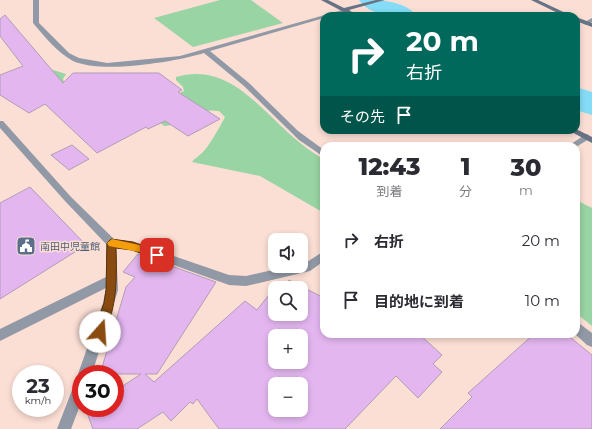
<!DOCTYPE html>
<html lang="ja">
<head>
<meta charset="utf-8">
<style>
  :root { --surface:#fff; --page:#f7f7f7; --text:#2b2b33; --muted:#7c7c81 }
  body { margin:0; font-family:Montserrat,"Noto Sans JP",sans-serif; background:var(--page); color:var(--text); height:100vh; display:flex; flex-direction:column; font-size:15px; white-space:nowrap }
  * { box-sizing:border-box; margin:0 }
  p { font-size:13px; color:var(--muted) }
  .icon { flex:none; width:22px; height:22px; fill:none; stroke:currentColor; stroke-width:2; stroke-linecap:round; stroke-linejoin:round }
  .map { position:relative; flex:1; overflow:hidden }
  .details { position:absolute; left:320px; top:142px; width:260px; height:196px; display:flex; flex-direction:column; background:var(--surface); border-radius:12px; box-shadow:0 2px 6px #0003 }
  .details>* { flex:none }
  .top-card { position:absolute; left:320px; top:12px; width:260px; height:122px; border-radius:12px; box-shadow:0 2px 6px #0003; background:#00695c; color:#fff; overflow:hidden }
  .buttons { position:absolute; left:268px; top:233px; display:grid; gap:8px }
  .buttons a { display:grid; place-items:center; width:40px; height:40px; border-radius:8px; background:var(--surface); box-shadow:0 2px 6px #0003; font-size:20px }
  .speed { position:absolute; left:12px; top:365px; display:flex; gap:8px; font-size:20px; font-weight:700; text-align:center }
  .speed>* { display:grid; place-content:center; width:52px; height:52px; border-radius:50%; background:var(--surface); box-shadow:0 2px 6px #0003; line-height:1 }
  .speed small { font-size:10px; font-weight:400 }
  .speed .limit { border:6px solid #d22; background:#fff; color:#111 }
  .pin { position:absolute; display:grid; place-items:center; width:34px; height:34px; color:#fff; margin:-17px; border-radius:8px; box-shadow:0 2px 6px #0006 }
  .me { position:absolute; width:44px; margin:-22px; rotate:19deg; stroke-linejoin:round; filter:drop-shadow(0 0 3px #0008) }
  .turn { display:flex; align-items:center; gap:14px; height:84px; padding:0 20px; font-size:18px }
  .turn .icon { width:52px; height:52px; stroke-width:2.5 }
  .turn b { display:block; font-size:28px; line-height:34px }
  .then { display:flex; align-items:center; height:38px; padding:0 20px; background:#0003; gap:8px; font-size:15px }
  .eta { display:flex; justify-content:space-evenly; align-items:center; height:68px; text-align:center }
  .eta b { font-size:24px; font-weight:800; line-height:28px }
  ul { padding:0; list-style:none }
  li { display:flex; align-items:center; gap:12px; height:60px; padding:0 20px }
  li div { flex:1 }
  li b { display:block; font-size:15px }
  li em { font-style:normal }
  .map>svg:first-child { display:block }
</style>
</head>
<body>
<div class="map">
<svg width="592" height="429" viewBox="0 0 592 429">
  <rect width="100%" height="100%" fill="#fbded4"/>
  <path fill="#99d4a4" d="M220 0H251L283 23 193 47 154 18Z
    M37 69 53 70 66 74 63 79 65 84 74 88 149 85C144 91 133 91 129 99L142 107 150 106 184 91 183 87 176 80V77C231 61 262 113 299 142 307 149 316 154 324 160V213L260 176 192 162C195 158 199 156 202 153 208 148 221 125 225 117L219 111C195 107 184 124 164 126 159 121 152 114 145 112 137 109 138 110 130 105L111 109 106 107 118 99 115 91C104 86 86 94 74 98 68 96 64 90 58 87 44 82 30 91 17 80L22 74Z
    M576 200 592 208V326L576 313Z"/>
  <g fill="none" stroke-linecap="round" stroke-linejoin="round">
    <path fill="#84dcf6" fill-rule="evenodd" d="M359 0C379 0 404 0 417 16 397 16 372 18 359 0Z
      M576 87 592 92V115L576 110Z"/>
  </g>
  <path fill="#e3b6f0" stroke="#b19db7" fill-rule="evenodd" d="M5 15 63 83 73 73H159L182 90 178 92 220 119 188 136 165 121 148 129 146 127 97 153 45 104 29 113 0 95V75L23 66 0 36V19Z
    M72 145 89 159 69 170 51 155Z
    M30 187 86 245 0 299V203Z
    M138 254 216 282 157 374H145L154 382 245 301 257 310 279 282 286 285 289 280 324 298V334H419L442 355 433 364 442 372 418 398 396 376 345 429H219L197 399 193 404 190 402 171 421 163 412 137 429H93L86 410 89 408H115V391L141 374H100L126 287 135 277 123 272ZM275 288H301V314H275ZM275 336H301V362H275ZM275 384H301V410H275Z
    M534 334H566L592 355V429H440L472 397 468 393Z"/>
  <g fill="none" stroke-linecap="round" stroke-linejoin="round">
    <path fill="#9099a5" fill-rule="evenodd" d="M33 0H39V23L69 53 79 58 107 63 180 56 346 9V11L331 16H324V18L210 51 249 83 298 131 324 150V157L299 140 244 86 204 53C175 62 101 74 73 61 58 53 44 36 33 23Z
      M592 18V22L586 25 583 23Z
      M0 121H3L71 197 114 239 133 242 229 275 246 276 290 266H301V264L307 262 324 251V261L310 271 246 286 229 285 132 250 116 248 118 290 92 374H81V403L71 429H57L76 380 80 378 78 374 103 303 106 288 0 341V329L106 277V244L65 201 0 128Z
      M586 134 589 135V139L576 147 568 146Z
      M576 321 592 333V347L587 345 575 334Z"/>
    <path fill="#687485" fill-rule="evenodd" d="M321 0H328L344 8 376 0H385L349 10 358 16H351Z
      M531 0H538L572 16H564Z
      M576 17 592 23V27L576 21Z
      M576 129 592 137V143L568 130Z"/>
  </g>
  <path fill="#8a4b10" stroke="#5a310a" d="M111 239 133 242 161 252 162 255 157 259 132 250 116 248C117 280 117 305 104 335L100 337 96 335 94 332 104 303 106 290 107 243Z"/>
  <path fill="#f59e0b" d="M112 239 139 245 144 249 139 252 109 246 107 243Z"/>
  <defs>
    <g id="civic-square" transform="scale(1)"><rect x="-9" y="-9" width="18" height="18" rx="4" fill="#5c6f8a" stroke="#fbded4"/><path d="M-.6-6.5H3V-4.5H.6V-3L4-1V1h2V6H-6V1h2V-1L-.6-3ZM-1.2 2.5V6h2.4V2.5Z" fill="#fff"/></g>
  </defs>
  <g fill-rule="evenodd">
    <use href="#civic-square" x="26" y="246"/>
  </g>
  <g text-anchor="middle" stroke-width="3" stroke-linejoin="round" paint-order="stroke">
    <g font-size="10" fill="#4e5e75" stroke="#fbded4" text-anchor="start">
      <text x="40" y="250">南田中児童館</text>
    </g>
  </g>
</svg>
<div class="buttons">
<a><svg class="icon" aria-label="sound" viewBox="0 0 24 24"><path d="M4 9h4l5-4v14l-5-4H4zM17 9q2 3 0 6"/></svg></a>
<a><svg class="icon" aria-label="search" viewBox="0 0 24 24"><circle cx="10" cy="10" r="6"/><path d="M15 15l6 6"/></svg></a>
<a>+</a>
<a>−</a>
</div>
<div class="speed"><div>23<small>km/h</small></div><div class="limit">30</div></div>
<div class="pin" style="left:157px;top:255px;background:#d93025"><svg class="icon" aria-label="arrive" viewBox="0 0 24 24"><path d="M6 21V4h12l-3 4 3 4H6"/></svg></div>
<svg class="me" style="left:100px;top:332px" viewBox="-20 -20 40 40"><circle r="19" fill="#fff"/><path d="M0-13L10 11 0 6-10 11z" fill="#8a4b10"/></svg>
<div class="top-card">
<div class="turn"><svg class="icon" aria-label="right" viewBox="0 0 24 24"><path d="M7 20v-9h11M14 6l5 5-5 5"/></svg><div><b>20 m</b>右折</div></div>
<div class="then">その先<svg class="icon" aria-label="arrive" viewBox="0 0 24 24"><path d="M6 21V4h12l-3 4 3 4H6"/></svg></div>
</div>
<section class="details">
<div class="eta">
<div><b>12:43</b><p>到着</p></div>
<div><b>1</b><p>分</p></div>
<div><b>30</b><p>m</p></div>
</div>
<ul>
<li><svg class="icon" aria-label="right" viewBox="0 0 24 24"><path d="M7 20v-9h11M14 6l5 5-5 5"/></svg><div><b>右折</b></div><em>20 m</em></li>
<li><svg class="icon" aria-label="arrive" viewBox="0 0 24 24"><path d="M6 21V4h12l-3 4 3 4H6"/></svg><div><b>目的地に到着</b></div><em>10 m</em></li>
</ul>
</section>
</div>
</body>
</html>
